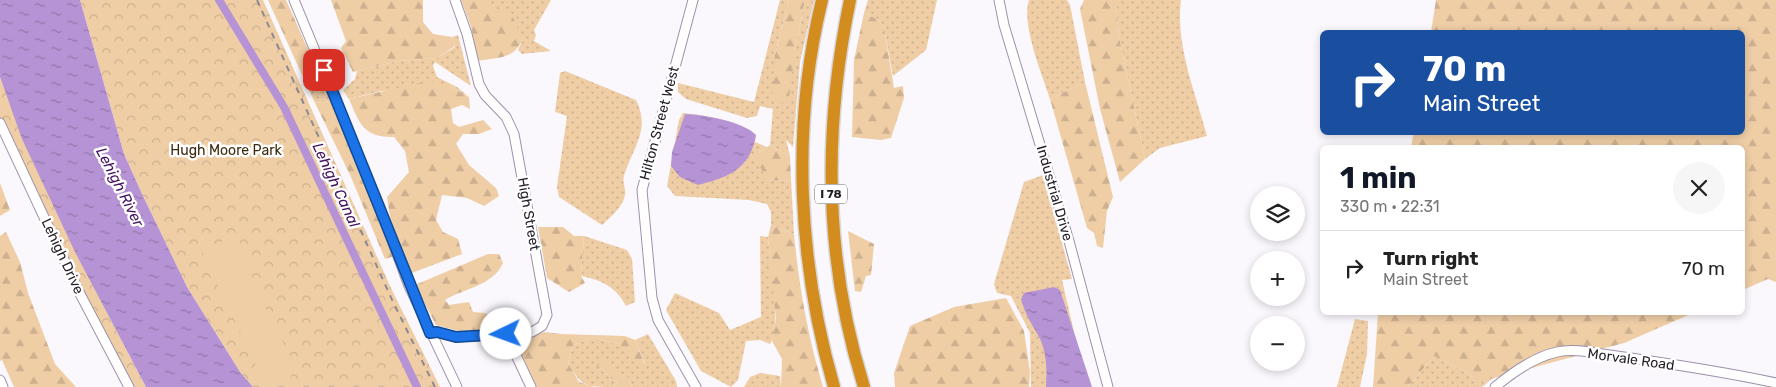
<!DOCTYPE html>
<html lang="en">
<head>
<meta charset="utf-8">
<style>
  :root { --surface:#fff; --page:#f6f6f6; --text:#222; --muted:#767676; --line:#e0e0e0; --accent:#111827 }
  body { margin:0; font-family:Rubik,sans-serif; background:var(--page); color:var(--text); height:100vh; display:flex; flex-direction:column; font-size:19px; white-space:nowrap }
  * { box-sizing:border-box; margin:0 }
  p { font-size:16px; color:var(--muted) }
  .icon { flex:none; width:28px; height:28px; fill:none; stroke:currentColor; stroke-width:2; stroke-linecap:round; stroke-linejoin:round }
  .map { position:relative; flex:1; overflow:hidden }
  .panel { position:absolute; left:1320px; top:145px; width:425px; height:170px; display:flex; flex-direction:column; background:var(--surface); border-radius:8px; box-shadow:0 2px 8px #0003 }
  .panel>* { flex:none }
  .top-card { position:absolute; left:1320px; top:30px; width:425px; height:105px; border-radius:8px; box-shadow:0 2px 8px #0003; background:#1a4fa0; color:#fff; overflow:hidden }
  .controls { position:absolute; left:1250px; top:186px; display:grid; gap:10px }
  .controls a { display:grid; place-items:center; width:55px; height:55px; border-radius:50%; background:var(--surface); box-shadow:0 2px 8px #0003; font-size:25px }
  .pin { position:absolute; display:grid; place-items:center; width:42px; height:42px; color:#fff; margin:-21px; border-radius:10px; box-shadow:0 2px 8px #0006 }
  .me { position:absolute; width:55px; margin:-28px; rotate:267deg; stroke-linejoin:round; filter:drop-shadow(0 0 4px #0008) }
  .turn { display:flex; align-items:center; gap:18px; height:105px; padding:0 20px; font-size:22px }
  .turn .icon { width:65px; height:65px; stroke-width:2.5 }
  .turn b { display:block; font-size:35px; line-height:42px }
  .round { display:grid; place-items:center; flex:none; width:52px; height:52px; border-radius:26px; background:var(--page) }
  .overview { display:flex; align-items:center; justify-content:space-between; height:85px; padding:0 20px }
  h1 { font-size:30px; font-weight:700; line-height:38px; color:var(--accent) }
  ul { padding:0; list-style:none }
  li { display:flex; align-items:center; gap:15px; height:75px; padding:0 20px; border-top:1px solid var(--line) }
  li div { flex:1 }
  li b { display:block; font-size:19px }
  li em { font-style:normal }
  .map>svg:first-child { display:block }
</style>
</head>
<body>
<div class="map">
<svg width="1776" height="387" viewBox="0 0 1776 387">
  <defs>
    <pattern id="grass-dots" width="8" height="8" patternUnits="userSpaceOnUse" patternTransform="scale(1.25)"><rect width="8" height="8" fill="#efcea6"/><path d="M2 2h.1M6 6h.1" fill="none" stroke="#cdb08f" stroke-width="1.8" stroke-linecap="round"/></pattern>
    <pattern id="forest-firs" width="22" height="20" patternUnits="userSpaceOnUse" patternTransform="scale(1.25)"><rect width="22" height="20" fill="#efcea6"/><path d="M5 1l3.5 6h-7zM16 11l3.5 6h-7z" fill="#cdb08f"/></pattern>
    <pattern id="park-crowns" width="20" height="18" patternUnits="userSpaceOnUse" patternTransform="scale(1.25)"><rect width="20" height="18" fill="#efcea6"/><path d="M2 6a3 3 0 1 1 6 0M12 15a3 3 0 1 1 6 0" fill="none" stroke="#cdb08f"/></pattern>
    <pattern id="water-ripples" width="26" height="14" patternUnits="userSpaceOnUse" patternTransform="scale(1.25)"><rect width="26" height="14" fill="#b693d4"/><path d="M2 4q2-2 4 0t4 0M15 11q2-2 4 0t4 0" fill="none" stroke="#9477ac"/></pattern>
  </defs>
  <rect width="100%" height="100%" fill="#faf7fd"/>
  <path fill="url(#grass-dots)" d="M483 0H551L534 30 536 35 534 41 551 51 522 54 518 50 523 39Z
    M780 0H789L775 55 795 50 805 0H814L800 62 793 147 786 140 790 156 770 145 773 109 760 106 757 116 747 118 686 99 678 92V83L754 102Z
    M868 0H937L926 50 893 76 884 28 879 20 864 13Z
    M1029 0H1067L1070 5 1085 82 1050 99C1042 74 1021 24 1029 0Z
    M1110 0H1181C1175 45 1196 94 1207 136L1160 148 1145 159 1119 37 1116 3Z
    M458 35 471 86 435 62 433 66 437 77 457 87 469 97 449 86 381 91 349 99 343 90 355 79 357 71 398 61 437 58 455 47 452 37Z
    M565 71 636 100C651 130 633 147 624 176 622 182 626 189 625 195 623 207 610 217 602 225L559 197 557 187 567 116 555 112 560 73Z
    M323 83 331 101 315 103 308 88Z
    M683 113C703 115 742 121 756 135L755 142 767 147 758 153 767 181 791 180 794 234 771 225V212L767 204 749 200 675 196 667 186 679 120Z
    M1043 175 1072 279 1062 280 1078 349 1091 387H1031L1030 333 1011 296 997 293 994 284 1024 182Z
    M584 236 627 250 632 259 635 302 626 306C617 288 602 280 581 276Z
    M760 236 768 237C770 260 782 327 770 344L760 340 746 341 738 380 731 387 701 371 666 310 675 293 719 313 730 330 761 317Z
    M1355 319 1368 321 1367 354 1360 387H1337Z
    M648 334 676 381 677 387H632L628 378 595 364 617 383 613 387C586 387 582 387 568 363L573 345 593 337 618 344 645 364 635 340Z
    M1434 356 1470 374 1476 382 1493 378 1482 387H1408Z
    M760 373 780 376 781 387H744L750 377Z"/>
  <path fill="url(#forest-firs)" d="M268 0H286L323 83 308 88Z
    M331 0H423V22L433 34 452 37 455 46 437 58 398 61 353 72 341 48 346 41Z
    M461 0H483L512 15 523 39C513 60 499 57 478 61L471 27Z
    M789 0H805L795 50 788 106 772 97 775 55Z
    M1084 0H1110L1116 2 1119 37 1145 159 1120 182 1100 109 1080 9Z
    M1436 0H1776V282L1768 279 1743 290 1742 148 1411 147 1414 132H1742V32H1431Z
    M864 13 879 20 884 28 894 88 903 86 904 98 891 138 881 140 852 137 854 60Z
    M428 81 449 86 469 97 470 109 462 105 451 109 453 123 459 127 483 120 492 129 479 134H463L456 144 469 165 496 188 499 196 484 206 467 198 442 195 436 220 443 232 458 239 462 254 409 274 390 217 387 197 409 172 405 151 394 137C364 138 359 123 349 99Z
    M1085 82 1113 197 1107 211 1103 248 1097 246 1094 233 1087 228 1050 99Z
    M331 101 395 256 385 259 351 177 315 103Z
    M770 145 790 156 791 180 767 181 761 168 754 161 758 153Z
    M0 183 10 210 0 216Z
    M771 225 794 234C799 287 808 337 823 387H781L782 359 772 341 776 319 768 237Z
    M538 227H563L574 236H584L581 276 585 283 569 292 547 278Z
    M848 231 874 244 871 275 866 276 861 292 855 291Z
    M6 232 20 262 28 293 55 364 76 387H14L2 360 0 361V236Z
    M488 254H499L503 263C493 286 464 288 445 300L449 305 469 302 473 312 485 313 497 323 515 324 512 328 459 331 436 325 415 285Z
    M1006 298 1024 331 1030 372 1029 387H895L894 373 910 326 954 307Z
    M1378 313H1693L1624 343 1476 383 1470 374 1434 356 1408 387H1373Z
    M544 332 561 334 625 336 635 340 645 365 641 370 618 344 593 337 573 345 568 363 579 382 594 387H536L515 339Z
    M599 359 628 378 632 387H613L617 383 595 364Z"/>
  <path fill="url(#park-crowns)" d="M80 0H263L390 286 440 387H253L240 372 187 287 142 194 124 154Z
    M0 77C39 185 93 286 146 387H129L0 123Z"/>
  <path fill="#efcea6" d="M237 236 261 300 294 363 289 385 266 387 201 249Z"/>
  <path fill="url(#water-ripples)" d="M0 0H80L124 154 142 194 187 287 240 372 253 387H146L75 252 22 139 0 77Z
    M685 114C705 115 742 121 756 135 750 170 728 177 698 185L680 177 671 166 672 152Z
    M1054 287 1060 290 1092 387H1046C1047 370 1047 351 1038 335 1031 323 1025 314 1021 299L1024 293Z"/>
  <g fill="none" stroke-linecap="round" stroke-linejoin="round">
    <path stroke="#b693d4" stroke-width="8" d="M219 0 284 107 417 387"/>
    <g stroke="#9e91ab" stroke-width="11">
      <path id="minor" d="M294 0 379 205 409 286 457 387
        M693 0 642 190 652 298 658 320 696 387
        M999 0 1004 25 1069 241 1108 387
        M0 123 78 290 129 387
        M430 333 437 332 456 337 532 332 542 326 547 315 514 134 506 117 485 95 479 84 467 34 455 0
        M506 334 531 387
        M0 380 3 387
        M1495 387C1513 372 1534 357 1557 352 1574 348 1594 353 1610 355 1666 363 1721 371 1776 383"/>
    </g>
    <g stroke="#d7d6d8" stroke-width="15">
      <path id="highway" d="M822 0C791 127 798 262 834 387
        M850 0C823 130 824 260 864 387"/>
    </g>
    <use href="#minor" stroke="#fff" stroke-width="9"/>
    <use href="#highway" stroke="#d38d1f" stroke-width="12"/>
    <path stroke="#8e8991" stroke-width="2" stroke-dasharray="6 6" stroke-linecap="butt" d="M257 0 393 302 435 387"/>
  </g>
  <g fill="none" stroke-linecap="round" stroke-linejoin="round">
    <g stroke="#114b97" stroke-width="12">
      <path id="route" d="M324 70 430 333 437 332 456 337 506 334"/>
    </g>
    <use href="#route" stroke="#1a73e8" stroke-width="9"/>
  </g>
  <g text-anchor="middle" stroke-width="5" stroke-linejoin="round" paint-order="stroke">
    <rect fill="#fff" stroke="#656168" stroke-width="1" x="815" y="184.5" width="32" height="19" rx="4"/>
    <g font-size="12" font-weight="bold" fill="#231d27">
      <text x="831" y="198">I 78</text>
    </g>
    <g font-size="14" fill="#231d27" stroke="#fff">
      <text transform="translate(659 123) rotate(-75)" y="5">Hilton Street West</text>
      <text transform="translate(1055 193) rotate(74)" y="5">Industrial Drive</text>
      <text transform="translate(529 214) rotate(80)" y="5">High Street</text>
      <text transform="translate(63 256) rotate(65)" y="5">Lehigh Drive</text>
      <text transform="translate(1631 359) rotate(8)" y="5">Morvale Road</text>
    </g>
    <g font-size="14" fill="#3e2a0d" stroke="#fff">
      <text x="226" y="155">Hugh Moore Park</text>
    </g>
    <g font-size="15" font-style="italic" fill="#441462" stroke="#fff">
      <text transform="translate(336 185) rotate(65)" y="5">Lehigh Canal</text>
      <text transform="translate(120 187) rotate(63)" y="5">Lehigh River</text>
    </g>
  </g>
</svg>
<div class="controls">
<a><svg class="icon" aria-label="layers" viewBox="0 0 24 24"><path d="M12 4l9 5-9 5-9-5zM3 14l9 5 9-5"/></svg></a>
<a>+</a>
<a>−</a>
</div>
<div class="pin" style="left:324px;top:70px;background:#d93025"><svg class="icon" aria-label="arrive" viewBox="0 0 24 24"><path d="M6 21V4h12l-3 4 3 4H6"/></svg></div>
<svg class="me" style="left:506px;top:334px" viewBox="-20 -20 40 40"><circle r="19" fill="#fff"/><path d="M0-13L10 11 0 6-10 11z" fill="#1a73e8"/></svg>
<div class="top-card">
<div class="turn"><svg class="icon" aria-label="right" viewBox="0 0 24 24"><path d="M7 20v-9h11M14 6l5 5-5 5"/></svg><div><b>70 m</b>Main Street</div></div>
</div>
<section class="panel">
<div class="overview"><div><h1>1 min</h1><p>330 m · 22:31</p></div><a class="round"><svg class="icon" aria-label="close" viewBox="0 0 24 24"><path d="M6 6l12 12M18 6L6 18"/></svg></a></div>
<ul>
<li><svg class="icon" aria-label="right" viewBox="0 0 24 24"><path d="M7 20v-9h11M14 6l5 5-5 5"/></svg><div><b>Turn right</b><p>Main Street</p></div><em>70 m</em></li>
</ul>
</section>
</div>
</body>
</html>
